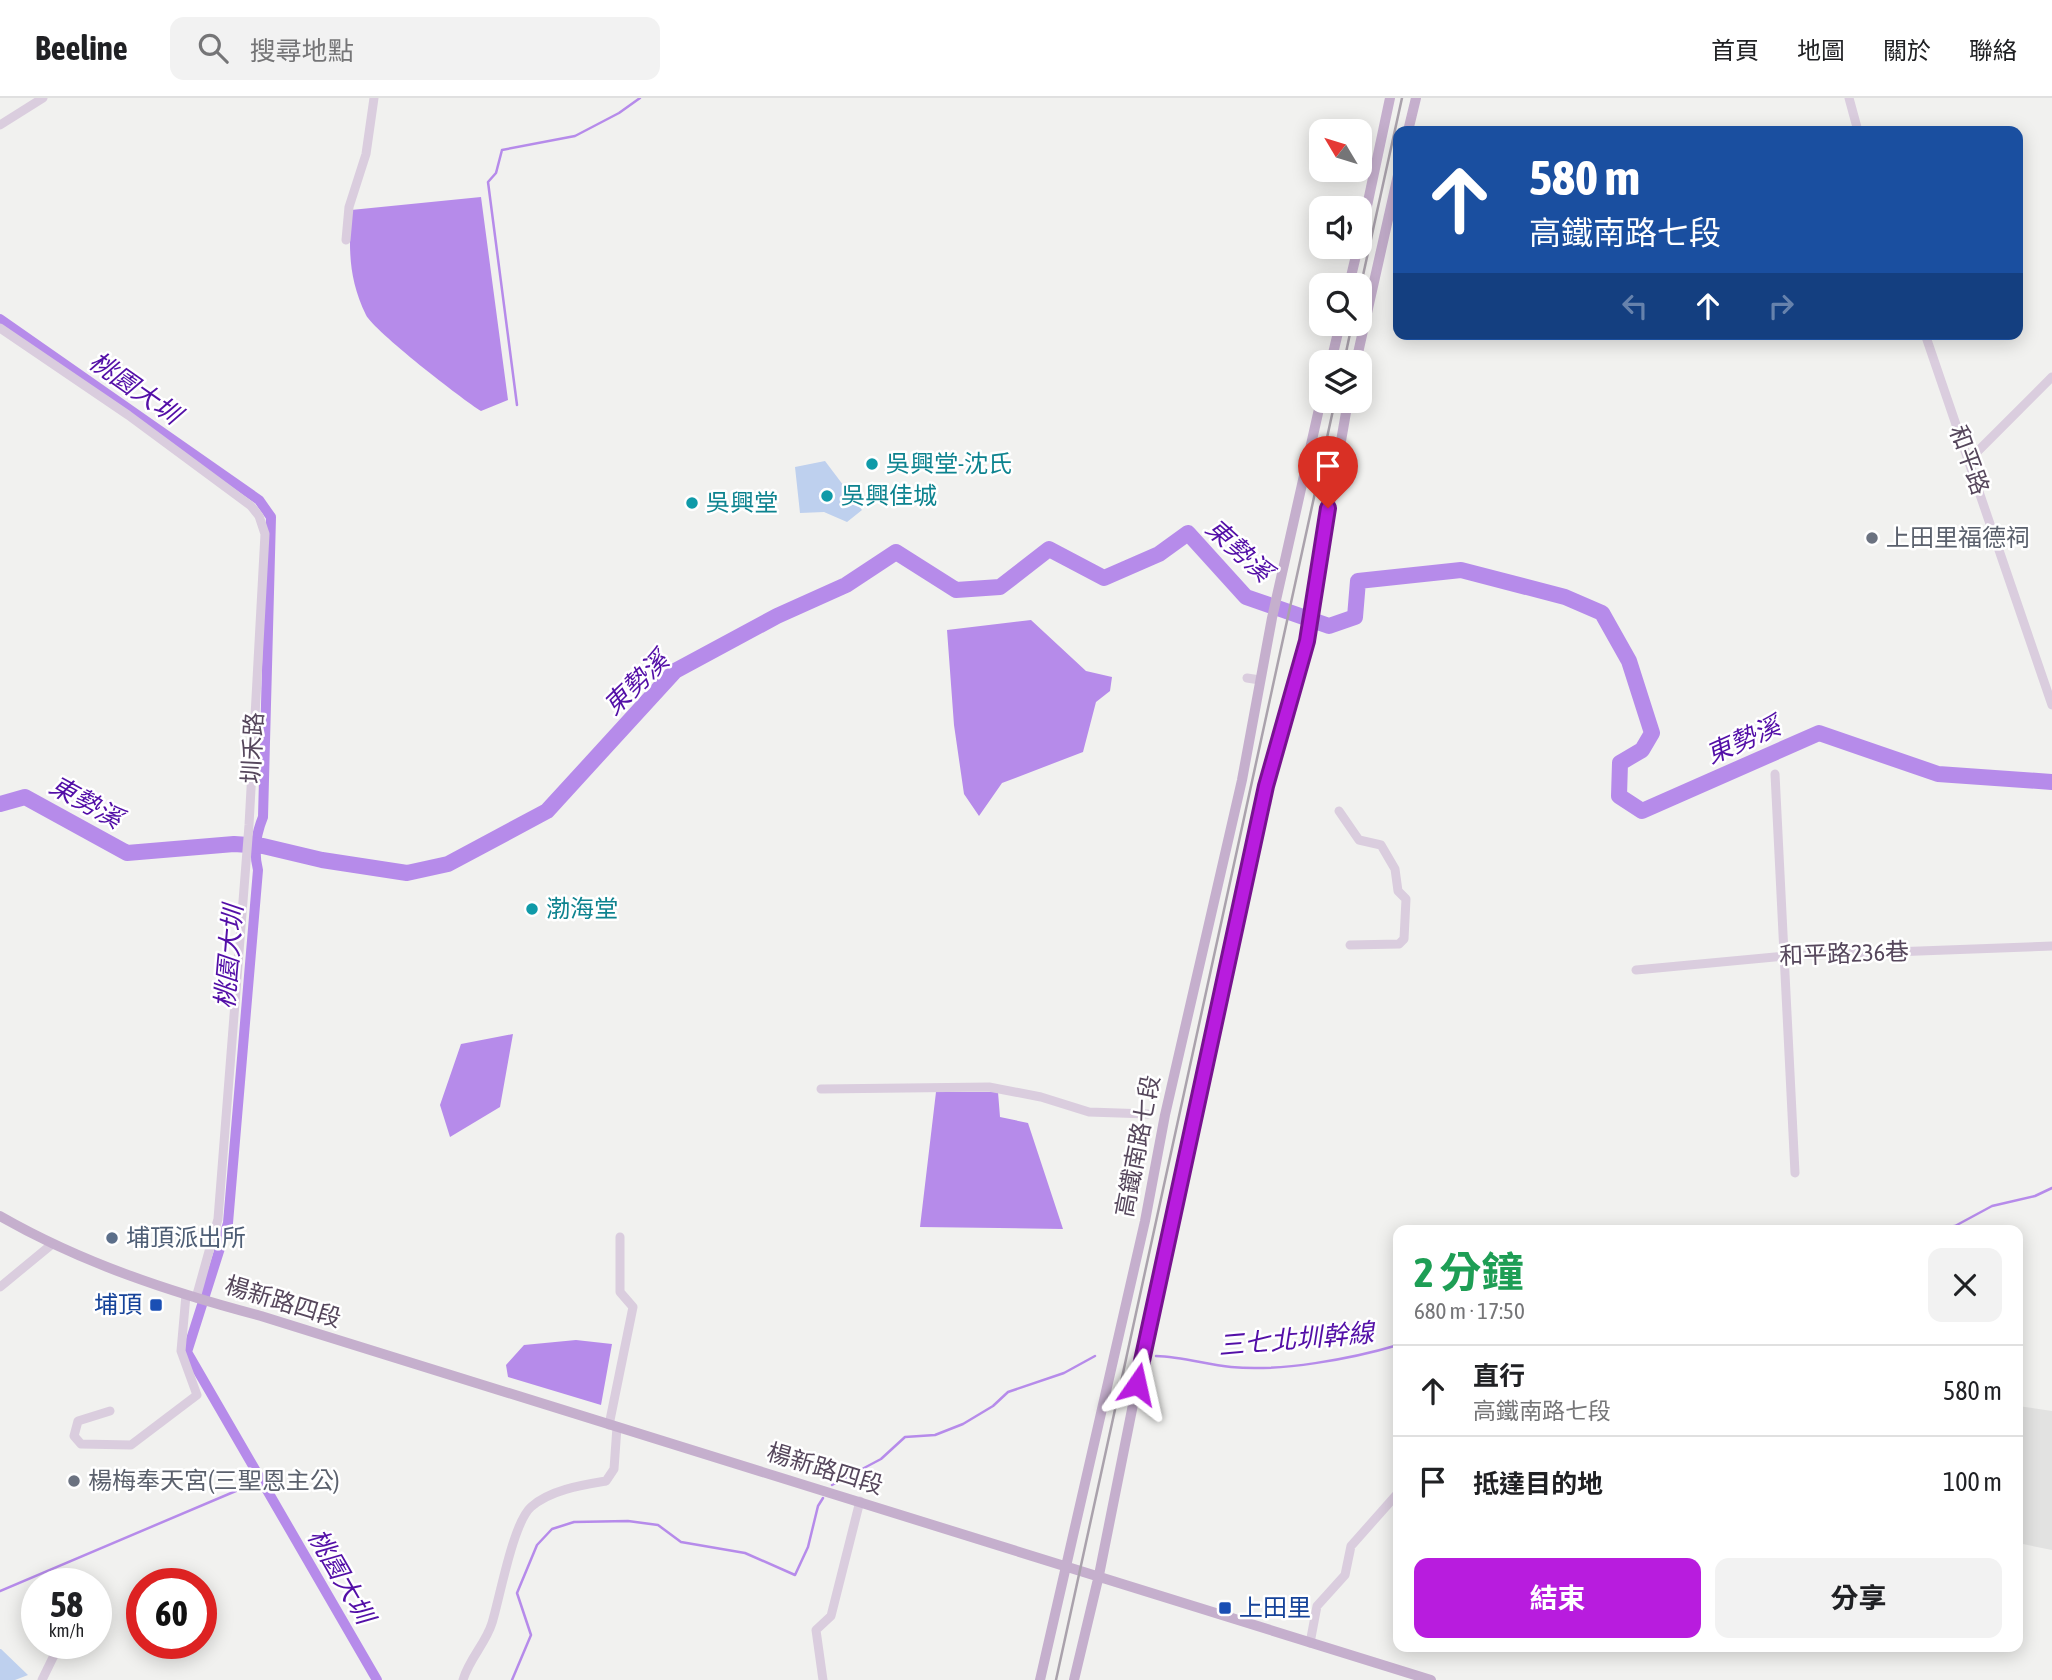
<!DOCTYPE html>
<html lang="zh-TW">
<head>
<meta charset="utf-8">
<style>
  :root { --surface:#fff; --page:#f2f2f2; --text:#202124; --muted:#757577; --line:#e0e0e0; --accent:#b81cde }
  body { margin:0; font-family:"Asap Condensed","Noto Sans TC",sans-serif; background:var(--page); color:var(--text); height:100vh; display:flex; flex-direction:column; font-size:26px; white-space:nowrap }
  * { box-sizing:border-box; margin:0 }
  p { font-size:23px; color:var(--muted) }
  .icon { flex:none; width:38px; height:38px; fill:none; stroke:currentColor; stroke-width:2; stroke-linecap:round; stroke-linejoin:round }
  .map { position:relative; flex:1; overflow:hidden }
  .side { position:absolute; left:1393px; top:1127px; width:630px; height:427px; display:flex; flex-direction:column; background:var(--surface); border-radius:14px; box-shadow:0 4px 18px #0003 }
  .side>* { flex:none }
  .hud { position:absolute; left:1393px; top:28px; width:630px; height:214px; border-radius:14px; box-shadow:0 4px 18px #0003; background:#1a4fa0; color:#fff; overflow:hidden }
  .needle { width:46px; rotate:308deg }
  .fabs { position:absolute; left:1309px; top:21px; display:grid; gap:14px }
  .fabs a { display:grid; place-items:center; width:63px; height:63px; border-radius:14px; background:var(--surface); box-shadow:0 4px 18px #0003; font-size:35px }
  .speed { position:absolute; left:21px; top:1470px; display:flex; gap:14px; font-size:35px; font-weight:700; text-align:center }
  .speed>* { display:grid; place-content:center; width:91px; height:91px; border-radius:50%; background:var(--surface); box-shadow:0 4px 18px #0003; line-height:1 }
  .speed small { font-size:18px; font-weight:400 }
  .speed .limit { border:10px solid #d22; background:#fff; color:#111 }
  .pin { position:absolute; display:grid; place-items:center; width:60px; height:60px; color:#fff; margin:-72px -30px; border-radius:50% 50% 50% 0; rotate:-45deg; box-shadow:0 0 7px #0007 }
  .pin .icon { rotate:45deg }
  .me { position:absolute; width:77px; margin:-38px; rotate:11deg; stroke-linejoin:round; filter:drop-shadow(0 0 5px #0008) }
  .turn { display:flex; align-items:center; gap:24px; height:147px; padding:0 21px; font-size:32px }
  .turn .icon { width:91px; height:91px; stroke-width:2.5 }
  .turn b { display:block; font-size:49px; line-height:60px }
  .lanes { display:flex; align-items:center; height:66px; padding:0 21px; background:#0003; justify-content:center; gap:35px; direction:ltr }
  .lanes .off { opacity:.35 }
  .round { display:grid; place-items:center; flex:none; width:74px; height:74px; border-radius:14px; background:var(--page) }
  .headline { display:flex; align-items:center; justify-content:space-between; height:119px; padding:0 21px }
  h1 { font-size:42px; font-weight:700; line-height:52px; color:#1e9e55 }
  .action { display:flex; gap:14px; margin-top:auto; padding:14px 21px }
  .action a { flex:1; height:80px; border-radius:14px; background:var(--accent); color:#fff; font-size:28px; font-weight:700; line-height:80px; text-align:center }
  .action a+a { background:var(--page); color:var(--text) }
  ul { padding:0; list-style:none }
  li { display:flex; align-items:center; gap:21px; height:91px; padding:0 21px; border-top:2px solid var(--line) }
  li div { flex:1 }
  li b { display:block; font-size:26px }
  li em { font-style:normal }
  header { display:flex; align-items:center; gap:42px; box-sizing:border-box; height:98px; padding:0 35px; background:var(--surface); border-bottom:2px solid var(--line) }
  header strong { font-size:33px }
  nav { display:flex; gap:38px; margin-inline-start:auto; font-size:24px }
  .search { width:490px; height:63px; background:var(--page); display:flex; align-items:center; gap:18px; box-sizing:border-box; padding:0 24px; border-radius:14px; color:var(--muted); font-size:26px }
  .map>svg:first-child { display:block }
</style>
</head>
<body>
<header>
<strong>Beeline</strong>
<div class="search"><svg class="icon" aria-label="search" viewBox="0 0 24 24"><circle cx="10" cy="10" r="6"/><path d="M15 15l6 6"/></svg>搜尋地點</div>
<nav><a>首頁</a><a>地圖</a><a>關於</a><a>聯絡</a></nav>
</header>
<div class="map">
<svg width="2052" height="1582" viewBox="0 0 2052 1582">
  <rect width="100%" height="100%" fill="#f1f1ef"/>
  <path fill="#e2e2e1" d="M2018 1308 2052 1313V1452L2018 1445Z"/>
  <path fill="#bed0ee" d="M825 363 862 412 847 424 824 414 800 415 795 369Z
    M0 1551H1L28 1577 15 1582H0Z"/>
  <path fill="#b68bea" d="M481 99 508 302 481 313C463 302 374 233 366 217 348 180 349 151 351 112Z
    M1031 522 1086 573 1112 579 1110 593 1096 604 1083 654 1002 685 979 718 964 696 954 627 947 532Z
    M513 936 500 1009 450 1039 440 1007 461 946Z
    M936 994H998L1000 1019 1028 1025 1063 1131 920 1129Z
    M576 1242 612 1246 601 1307 508 1279 506 1267 524 1247Z"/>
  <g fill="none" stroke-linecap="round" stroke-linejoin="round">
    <path stroke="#b68bea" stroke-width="2.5" d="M517 307 488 84 496 75 502 52 575 38 619 15 640 0
      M1808 1132H1830
      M1918 1132 1955 1128 1992 1108 2035 1098 2052 1090
      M1156 1258C1182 1259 1205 1266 1231 1269 1280 1274 1351 1261 1398 1247
      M256 1384 259 1382
      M832 1387 881 1361 905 1339 935 1337 963 1326 993 1308 1008 1294 1064 1275 1095 1258
      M0 1493 250 1387
      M512 1582 531 1537 517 1495 537 1447 552 1431 574 1424 628 1423 658 1427 681 1444 745 1455 795 1477 808 1449 818 1408 823 1400"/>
    <path stroke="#b68bea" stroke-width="10" d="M0 221 259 402 271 419 263 719C256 736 253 753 258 772L228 1125 187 1254 377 1582"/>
    <path stroke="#b68bea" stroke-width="16" d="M0 706 25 699 127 755 234 746 263 748 322 762 407 775 448 766 547 713 675 573 777 518 846 487 896 454 956 492 1000 489 1049 451 1104 480 1159 456 1188 435 1246 499 1329 528 1355 519 1358 483 1461 472 1565 499 1602 515 1629 563 1652 635 1642 652 1620 665 1619 698 1642 713 1819 635 1938 676 2052 684"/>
    <path stroke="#dacdde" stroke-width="9" d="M1849 0 1858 33
      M0 27 43 0
      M346 142 349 109 366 56 374 0
      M0 230 128 317 251 408 259 418 265 436 249 727 218 1121 196 1200
      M1925 236 2052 607
      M1968 363 2052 279
      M1247 580 1260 582
      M1775 676 1795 1075
      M1339 713 1359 742 1381 747 1395 771 1398 793 1406 801 1404 841 1399 846 1350 847
      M1636 872 1785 858 2052 848
      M821 991 989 989 1041 999 1089 1014 1148 1016
      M0 1189 51 1147
      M110 1313 78 1323 74 1338 81 1346 131 1347 197 1297 181 1253 186 1197
      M609 1327 633 1209 620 1194V1139
      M1310 1545 1317 1508 1345 1477 1351 1448 1398 1395
      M42 1582 60 1545
      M463 1582C469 1561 486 1545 492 1525 500 1499 513 1425 531 1409 550 1392 582 1387 606 1383L614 1371 617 1329
      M823 1582 816 1532 831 1518 860 1403"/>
    <path stroke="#c5afcd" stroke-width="10" d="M1408 33 1416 0
      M1360 141 1390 0
      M1349 187 1358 149
      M1331 264 1340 226
      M1356 264 1398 77
      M0 1118C82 1165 170 1194 261 1218L1431 1582
      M1040 1582 1145 1123 1165 1017 1242 682 1272 520 1321 302
      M1074 1582 1099 1477 1170 1121 1266 688 1306 543 1348 303"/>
    <path stroke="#aaa2ac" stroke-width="2.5" d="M1360 191 1402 0
      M1360 224 1369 182
      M1344 264 1352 226
      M1056 1582 1335 303"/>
  </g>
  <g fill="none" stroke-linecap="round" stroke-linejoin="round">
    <g stroke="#781290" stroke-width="18">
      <path id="route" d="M1137 1286 1266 688 1307 543 1328 410"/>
    </g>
    <use href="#route" stroke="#b81cde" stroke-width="12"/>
  </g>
  <g fill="#0f9aa8" stroke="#fff" stroke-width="2.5">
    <circle cx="872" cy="366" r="7"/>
    <circle cx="827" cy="398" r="7"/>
    <circle cx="692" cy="405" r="7"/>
    <circle cx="532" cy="811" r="7"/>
  </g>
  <g fill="#6b7280" stroke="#fff" stroke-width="2.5">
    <circle cx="1872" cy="440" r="7"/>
    <circle cx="74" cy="1383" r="7"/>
  </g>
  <circle fill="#5c6f8a" stroke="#fff" stroke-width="2.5" cx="112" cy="1140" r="7"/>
  <g fill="#1a4fb4" stroke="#fff" stroke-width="2.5">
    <rect x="149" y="1200" width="14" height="14" rx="3.5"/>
    <rect x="1218" y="1503" width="14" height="14" rx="3.5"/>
  </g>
  <g text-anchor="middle" stroke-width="5" stroke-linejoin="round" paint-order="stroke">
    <g font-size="24" fill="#56475c" stroke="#fff">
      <text transform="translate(1969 362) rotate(70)" y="8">和平路</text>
      <text transform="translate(253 650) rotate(-87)" y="8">圳禾路</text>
      <text transform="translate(1844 856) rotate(-2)" y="8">和平路236巷</text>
      <text transform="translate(1138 1048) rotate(-79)" y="8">高鐵南路七段</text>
      <text transform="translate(283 1204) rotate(17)" y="8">楊新路四段</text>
      <text transform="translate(825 1371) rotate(17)" y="8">楊新路四段</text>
    </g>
    <g font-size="24" fill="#0d838f" stroke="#fff" text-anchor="start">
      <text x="886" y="374">吳興堂-沈氏</text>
      <text x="841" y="406">吳興佳城</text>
      <text x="706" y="413">吳興堂</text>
      <text x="546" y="819">渤海堂</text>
    </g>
    <g font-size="24" fill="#5b616d" stroke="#fff" text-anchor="start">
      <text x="1886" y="448">上田里福德祠</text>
      <text x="88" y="1391">楊梅奉天宮(三聖恩主公)</text>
    </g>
    <g font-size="24" fill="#4e5e75" stroke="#fff" text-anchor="start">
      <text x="126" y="1148">埔頂派出所</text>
    </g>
    <g font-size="24" fill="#164399" stroke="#fff" text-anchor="end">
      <text x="142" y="1215">埔頂</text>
      <text x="1239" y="1518" text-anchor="start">上田里</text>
    </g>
    <g font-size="26" font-style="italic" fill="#530fa7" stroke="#fff">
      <text transform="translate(135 290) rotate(35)" y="9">桃園大圳</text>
      <text transform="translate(1239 452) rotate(42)" y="9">東勢溪</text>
      <text transform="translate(636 585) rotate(-44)" y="9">東勢溪</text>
      <text transform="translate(1743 642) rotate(-24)" y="9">東勢溪</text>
      <text transform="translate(86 704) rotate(29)" y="9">東勢溪</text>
      <text transform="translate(229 859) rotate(-85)" y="9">桃園大圳</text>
      <text transform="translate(1296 1241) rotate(-5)" y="9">三七北圳幹線</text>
      <text transform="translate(341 1478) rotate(60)" y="9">桃園大圳</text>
    </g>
  </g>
</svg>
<div class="fabs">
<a><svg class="needle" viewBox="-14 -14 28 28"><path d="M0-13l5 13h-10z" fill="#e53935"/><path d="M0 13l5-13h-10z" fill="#757577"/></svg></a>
<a><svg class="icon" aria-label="sound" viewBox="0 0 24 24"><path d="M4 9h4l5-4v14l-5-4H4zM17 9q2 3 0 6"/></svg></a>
<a><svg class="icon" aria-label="search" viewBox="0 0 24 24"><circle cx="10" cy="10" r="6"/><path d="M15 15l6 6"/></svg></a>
<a><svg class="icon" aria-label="layers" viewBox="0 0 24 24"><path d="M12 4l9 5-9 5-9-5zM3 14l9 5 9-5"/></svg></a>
</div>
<div class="speed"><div>58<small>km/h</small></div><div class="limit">60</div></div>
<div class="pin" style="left:1328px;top:410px;background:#d93025"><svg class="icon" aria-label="arrive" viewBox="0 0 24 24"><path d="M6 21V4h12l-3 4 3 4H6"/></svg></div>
<svg class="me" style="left:1137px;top:1286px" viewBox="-20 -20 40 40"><path d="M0-17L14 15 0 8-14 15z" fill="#b81cde" stroke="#fff" stroke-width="4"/></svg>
<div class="hud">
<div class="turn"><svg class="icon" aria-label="ahead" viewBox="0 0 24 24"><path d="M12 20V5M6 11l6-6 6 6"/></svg><div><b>580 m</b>高鐵南路七段</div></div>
<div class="lanes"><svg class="icon off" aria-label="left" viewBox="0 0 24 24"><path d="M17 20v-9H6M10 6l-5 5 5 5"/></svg><svg class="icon" aria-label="ahead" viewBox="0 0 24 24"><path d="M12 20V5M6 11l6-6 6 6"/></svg><svg class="icon off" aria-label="right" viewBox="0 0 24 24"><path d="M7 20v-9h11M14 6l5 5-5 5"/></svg></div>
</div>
<section class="side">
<div class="headline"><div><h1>2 分鐘</h1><p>680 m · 17:50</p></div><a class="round"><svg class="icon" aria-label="close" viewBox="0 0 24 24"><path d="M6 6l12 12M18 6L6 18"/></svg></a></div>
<ul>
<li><svg class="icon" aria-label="ahead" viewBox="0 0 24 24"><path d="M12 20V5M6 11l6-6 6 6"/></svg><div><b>直行</b><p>高鐵南路七段</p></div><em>580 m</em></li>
<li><svg class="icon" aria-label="arrive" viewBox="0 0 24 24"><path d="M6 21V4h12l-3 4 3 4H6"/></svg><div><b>抵達目的地</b></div><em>100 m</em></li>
</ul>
<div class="action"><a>結束</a><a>分享</a></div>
</section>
</div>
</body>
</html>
